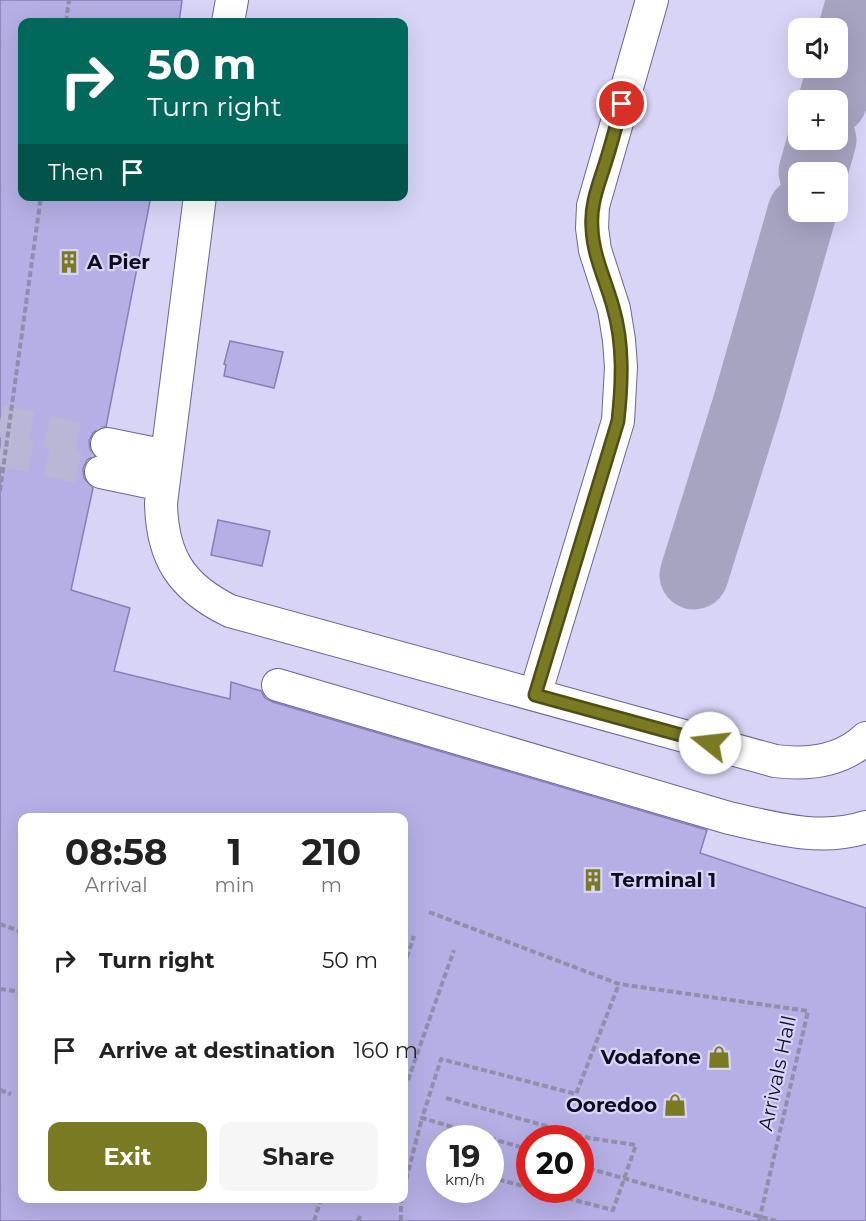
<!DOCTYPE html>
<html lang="en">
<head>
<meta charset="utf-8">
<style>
  :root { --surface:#fff; --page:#f6f6f6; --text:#222; --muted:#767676; --accent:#797a21 }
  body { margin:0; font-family:Montserrat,sans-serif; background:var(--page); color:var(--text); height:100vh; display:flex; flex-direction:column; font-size:22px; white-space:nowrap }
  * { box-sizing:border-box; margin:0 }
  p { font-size:20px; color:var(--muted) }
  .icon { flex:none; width:33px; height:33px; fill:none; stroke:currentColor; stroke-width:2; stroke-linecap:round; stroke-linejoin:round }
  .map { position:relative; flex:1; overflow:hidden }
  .details { position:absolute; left:18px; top:813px; width:390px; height:390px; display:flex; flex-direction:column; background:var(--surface); border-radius:12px; box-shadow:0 6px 24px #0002 }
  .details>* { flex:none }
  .hud { position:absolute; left:18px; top:18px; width:390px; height:183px; border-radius:12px; box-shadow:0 6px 24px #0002; background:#00695c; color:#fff; overflow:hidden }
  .fabs { position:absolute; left:788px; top:18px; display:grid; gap:12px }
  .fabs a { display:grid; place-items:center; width:60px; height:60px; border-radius:12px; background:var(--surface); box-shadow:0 6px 24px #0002; font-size:30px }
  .speed { position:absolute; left:426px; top:1125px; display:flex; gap:12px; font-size:30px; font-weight:700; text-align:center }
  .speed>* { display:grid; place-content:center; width:78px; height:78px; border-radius:50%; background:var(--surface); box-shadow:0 6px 24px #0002; line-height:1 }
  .speed small { font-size:15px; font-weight:400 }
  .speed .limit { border:9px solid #d22; background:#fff; color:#111 }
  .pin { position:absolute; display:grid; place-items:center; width:51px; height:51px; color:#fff; margin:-26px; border:3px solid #fff; border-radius:50%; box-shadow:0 2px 6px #0007 }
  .me { position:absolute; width:66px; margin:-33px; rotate:286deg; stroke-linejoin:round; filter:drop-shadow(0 0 4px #0008) }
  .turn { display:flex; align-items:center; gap:21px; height:126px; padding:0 30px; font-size:27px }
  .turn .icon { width:78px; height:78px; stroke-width:2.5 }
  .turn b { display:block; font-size:42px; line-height:51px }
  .then { display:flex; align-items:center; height:57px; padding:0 30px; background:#0003; gap:12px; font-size:22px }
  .eta { display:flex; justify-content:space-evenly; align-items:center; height:102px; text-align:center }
  .eta b { font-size:36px; font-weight:700; line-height:42px }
  .cta { display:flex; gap:12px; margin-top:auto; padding:12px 30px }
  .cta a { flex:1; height:69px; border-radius:12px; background:var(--accent); color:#fff; font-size:24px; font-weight:700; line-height:69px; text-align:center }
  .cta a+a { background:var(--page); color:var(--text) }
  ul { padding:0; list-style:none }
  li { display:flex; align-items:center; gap:18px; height:90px; padding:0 30px }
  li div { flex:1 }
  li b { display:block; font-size:22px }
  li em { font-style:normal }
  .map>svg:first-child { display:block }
</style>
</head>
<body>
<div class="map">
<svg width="866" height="1221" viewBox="0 0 866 1221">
  <rect width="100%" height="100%" fill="#d7d4f6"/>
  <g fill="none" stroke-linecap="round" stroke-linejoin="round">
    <path stroke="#a7a4c2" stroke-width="69" d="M833 100 861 0
      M813 172 822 140
      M694 575 746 408 802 212"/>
  </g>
  <path fill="#b5afe5" stroke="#867fb3" stroke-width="1.5" fill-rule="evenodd" d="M0 0H182L179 22H22V196H151L106 427H101L93 433 89 441 90 449 94 456 87 460 83 469 84 478 93 488 71 590 130 608 114 671 230 699 231 682 261 691 265 698 273 702 707 830 700 853 866 908V1221H0ZM22 818H404V1198H22ZM440 1138H490V1190H440ZM530 1138H580V1190H530Z
    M230 341 283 352 274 388 224 376 226 365 224 364Z
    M218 520 270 531 262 566 211 555Z"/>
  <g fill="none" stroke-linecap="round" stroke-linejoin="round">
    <path stroke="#b9b6d6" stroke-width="32" stroke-dasharray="32 16" stroke-linecap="butt" d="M0 421 107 444
      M0 450 101 472"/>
    <g stroke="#6c6597" stroke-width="34">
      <path id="minor" d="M228 22 232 0
        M200 196 161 503C162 557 181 587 230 611L775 761C807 765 841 762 866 738
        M107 444 166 456
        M101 472 163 485
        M278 685 729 818C773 828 821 842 866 827
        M535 695 618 421 621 367 619 340 614 309 595 250 592 228 593 206 652 0"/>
    </g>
    <path stroke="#918eaa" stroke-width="4" stroke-dasharray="6 3" stroke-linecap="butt" d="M66 22 69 0
      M0 491 41 196
      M429 912 619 984 808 1011 759 1221
      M0 924 22 932
      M404 966 414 936
      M0 989 22 992
      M408 1080 454 950
      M0 1090 11 1094
      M446 1098 589 1138 636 1145 613 1210 535 1190
      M530 1150 422 1118 441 1059 576 1094 619 984
      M432 1160 440 1163
      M580 1166 776 1221
      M490 1177 530 1188
      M404 1188 422 1118
      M314 1221 320 1202
      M358 1221 360 1216
      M401 1221V1198"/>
    <use href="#minor" stroke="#fff" stroke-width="32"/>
  </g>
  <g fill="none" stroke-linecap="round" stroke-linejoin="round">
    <g stroke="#4f4f15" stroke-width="15">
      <path id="route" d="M622 104C617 123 612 142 606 161 599 184 590 204 592 228 593 256 606 281 613 307 624 344 622 384 618 421L535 695 710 743"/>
    </g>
    <use href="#route" stroke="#797a21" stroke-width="10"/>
  </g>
  <defs>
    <g id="building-bare" transform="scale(1.8)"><path d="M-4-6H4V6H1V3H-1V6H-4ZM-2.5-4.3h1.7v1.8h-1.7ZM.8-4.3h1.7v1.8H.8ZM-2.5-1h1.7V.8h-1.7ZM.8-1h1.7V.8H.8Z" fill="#797a21" stroke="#d7d4f6" stroke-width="2.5" paint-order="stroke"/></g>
    <g id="shop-bare" transform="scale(1.8)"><path d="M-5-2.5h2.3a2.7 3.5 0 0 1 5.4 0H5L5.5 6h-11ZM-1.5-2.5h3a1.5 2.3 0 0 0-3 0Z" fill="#797a21" stroke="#d7d4f6" stroke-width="2.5" paint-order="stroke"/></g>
  </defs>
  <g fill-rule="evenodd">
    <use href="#building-bare" x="69" y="262"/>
    <use href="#building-bare" x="593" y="880"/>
    <use href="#shop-bare" x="719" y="1057"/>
    <use href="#shop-bare" x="675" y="1105"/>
  </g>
  <g text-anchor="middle" stroke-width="4.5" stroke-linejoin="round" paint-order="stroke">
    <g font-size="20" font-weight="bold" fill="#0f0b1e" stroke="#d7d4f6" text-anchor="start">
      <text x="87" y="269">A Pier</text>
      <text x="611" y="887">Terminal 1</text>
      <text x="701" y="1064" text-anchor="end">Vodafone</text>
      <text x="657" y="1112" text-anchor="end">Ooredoo</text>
    </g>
    <g font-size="20" fill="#0f0b1e" stroke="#d7d4f6">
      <text transform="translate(777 1073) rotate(-78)" y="7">Arrivals Hall</text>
    </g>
  </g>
</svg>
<div class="fabs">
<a><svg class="icon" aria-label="sound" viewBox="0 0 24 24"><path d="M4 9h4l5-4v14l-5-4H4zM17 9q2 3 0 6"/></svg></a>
<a>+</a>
<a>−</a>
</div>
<div class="speed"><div>19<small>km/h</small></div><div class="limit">20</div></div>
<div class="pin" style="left:622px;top:104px;background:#d93025"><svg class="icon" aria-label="arrive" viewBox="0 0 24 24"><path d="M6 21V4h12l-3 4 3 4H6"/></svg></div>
<svg class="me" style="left:710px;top:743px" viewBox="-20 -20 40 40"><circle r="19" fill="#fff"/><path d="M0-13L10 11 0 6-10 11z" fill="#797a21"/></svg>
<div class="hud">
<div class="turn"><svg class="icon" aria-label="right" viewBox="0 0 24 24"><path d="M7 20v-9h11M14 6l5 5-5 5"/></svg><div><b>50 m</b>Turn right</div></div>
<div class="then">Then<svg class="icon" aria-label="arrive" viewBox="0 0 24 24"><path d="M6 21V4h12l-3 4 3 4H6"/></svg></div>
</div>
<section class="details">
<div class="eta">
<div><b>08:58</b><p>Arrival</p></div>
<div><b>1</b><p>min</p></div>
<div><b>210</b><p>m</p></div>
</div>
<ul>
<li><svg class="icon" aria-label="right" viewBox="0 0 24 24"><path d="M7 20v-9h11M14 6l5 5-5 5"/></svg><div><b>Turn right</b></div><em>50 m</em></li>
<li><svg class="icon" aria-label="arrive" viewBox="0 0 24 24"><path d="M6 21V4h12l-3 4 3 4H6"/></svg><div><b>Arrive at destination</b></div><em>160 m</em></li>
</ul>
<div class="cta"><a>Exit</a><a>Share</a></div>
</section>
</div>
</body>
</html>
